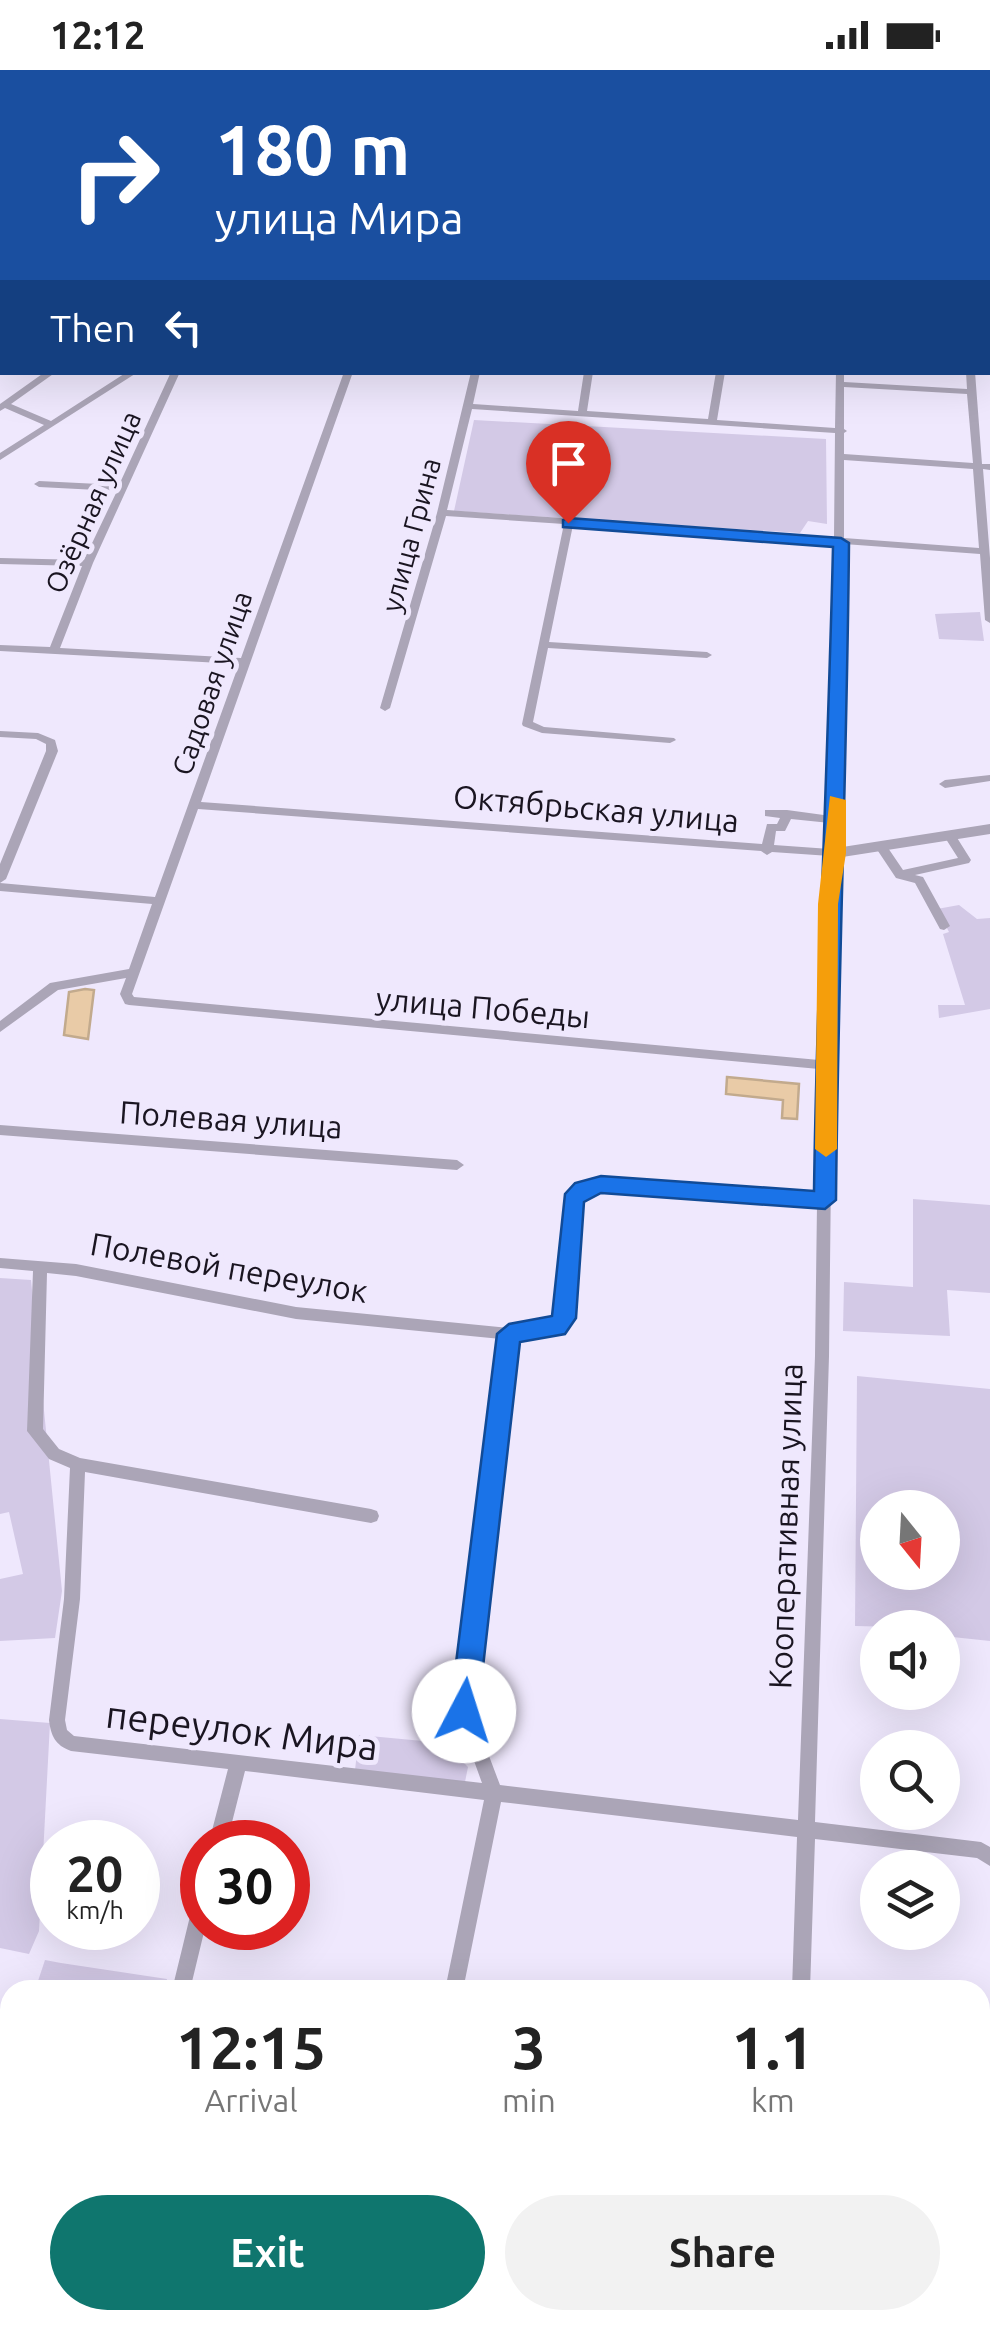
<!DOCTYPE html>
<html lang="en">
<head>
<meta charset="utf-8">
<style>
  :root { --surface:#fff; --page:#f2f2f2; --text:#222; --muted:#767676; --accent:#0f766e }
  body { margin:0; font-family:Ubuntu,sans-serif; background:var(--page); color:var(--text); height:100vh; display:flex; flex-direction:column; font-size:38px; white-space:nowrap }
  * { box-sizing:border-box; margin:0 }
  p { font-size:32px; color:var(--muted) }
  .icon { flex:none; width:55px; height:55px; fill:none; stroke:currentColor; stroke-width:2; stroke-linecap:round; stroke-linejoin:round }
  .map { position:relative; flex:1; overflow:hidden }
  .panel { position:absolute; left:0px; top:1910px; width:990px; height:350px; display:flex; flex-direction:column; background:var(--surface); border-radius:30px 30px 0 0; box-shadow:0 10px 40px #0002 }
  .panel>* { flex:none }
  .banner { position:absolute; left:0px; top:0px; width:990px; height:305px; box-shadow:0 10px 40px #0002; background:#1a4fa0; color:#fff; overflow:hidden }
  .needle { width:65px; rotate:162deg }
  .buttons { position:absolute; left:860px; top:1420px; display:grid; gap:20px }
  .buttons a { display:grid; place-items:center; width:100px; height:100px; border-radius:50%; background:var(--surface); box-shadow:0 10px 40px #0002; font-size:50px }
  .speed { position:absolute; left:30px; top:1750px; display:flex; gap:20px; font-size:50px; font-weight:700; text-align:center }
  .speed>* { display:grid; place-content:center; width:130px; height:130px; border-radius:50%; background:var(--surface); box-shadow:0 10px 40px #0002; line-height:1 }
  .speed small { font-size:25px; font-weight:400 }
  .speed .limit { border:15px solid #d22; background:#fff; color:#111 }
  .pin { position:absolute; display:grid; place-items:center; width:85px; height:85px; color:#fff; margin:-102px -42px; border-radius:50% 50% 50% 0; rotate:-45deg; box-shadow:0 0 10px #0007 }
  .pin .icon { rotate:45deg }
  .me { position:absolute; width:110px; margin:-55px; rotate:5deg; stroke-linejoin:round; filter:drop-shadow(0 0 8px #0008) }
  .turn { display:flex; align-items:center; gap:35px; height:210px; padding:0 50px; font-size:45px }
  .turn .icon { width:130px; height:130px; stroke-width:2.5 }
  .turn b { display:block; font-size:70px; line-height:85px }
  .then { display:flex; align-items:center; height:95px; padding:0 50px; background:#0003; gap:20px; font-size:38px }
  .eta { display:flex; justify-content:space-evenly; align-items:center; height:170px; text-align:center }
  .eta b { font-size:60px; font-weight:600; line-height:70px }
  .button { display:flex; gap:20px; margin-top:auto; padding:20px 50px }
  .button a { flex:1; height:115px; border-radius:60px; background:var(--accent); color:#fff; font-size:40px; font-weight:600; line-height:115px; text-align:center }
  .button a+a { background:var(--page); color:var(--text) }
  .status { display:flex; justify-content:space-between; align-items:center; height:70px; padding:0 50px; background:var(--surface); direction:ltr }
  .status svg { height:28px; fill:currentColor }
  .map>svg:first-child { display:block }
</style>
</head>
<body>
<div class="status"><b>12:12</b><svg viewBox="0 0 49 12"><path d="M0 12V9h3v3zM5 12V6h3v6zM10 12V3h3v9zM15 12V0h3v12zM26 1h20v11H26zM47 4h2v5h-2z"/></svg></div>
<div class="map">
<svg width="990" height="2260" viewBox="0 0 990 2260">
  <rect width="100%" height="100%" fill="#efe8fd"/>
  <path fill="#d3c9e6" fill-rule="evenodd" d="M474 350 826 369 827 454 808 451 800 463 454 441Z
    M980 542 984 571 939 569 935 544Z
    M959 835 977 849 990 848V939L939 948 938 935H965L943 864 949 862 937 839Z
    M913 1129 990 1135V1223L947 1220 950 1266 843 1261 844 1212 913 1217Z
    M0 1208 31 1210 62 1521 55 1568 0 1571V1509L23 1504 9 1442 0 1444Z
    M857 1306 990 1319V1571L943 1566 942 1558 855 1556ZM878 1438H942V1502H878Z
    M0 1649 50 1653 39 1861 29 1884 0 1878Z
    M359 1665 444 1673 468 1697 464 1717 355 1700Z
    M45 1890 61 1893 167 1909 164 1920H35Z
    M9 2019 10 2020V2123L0 2122V2023Z"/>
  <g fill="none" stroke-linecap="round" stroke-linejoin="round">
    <path fill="#afa1c9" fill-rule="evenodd" d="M0 45H2V53H0Z"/>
  </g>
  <path fill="#e9cba7" stroke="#c2aa8d" stroke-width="2.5" d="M85 919 94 920 88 969 64 965 69 922Z
    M727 1007 799 1014 797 1049 782 1048 783 1030 726 1024Z"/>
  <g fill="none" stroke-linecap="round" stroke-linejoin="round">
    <path fill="#aba5b7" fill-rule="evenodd" d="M2 244V251L0 252V245Z
      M45 302H56L11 334 51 351 127 302H138L0 390V383L44 355 5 338 0 341V334Z
      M171 302H180L93 493 60 578 241 588 344 302H353L201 732 762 774 767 754H777L780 748 765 746V740H787L831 746 834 473 573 455 549 572 707 582 712 585 707 588 548 578 533 652 544 657 674 668 676 670 670 673 542 663 523 656 522 654 564 454 446 446 390 638 385 641 380 638 437 443 471 302H480L473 334 578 341 584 302H593L587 341 708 349 716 302H725L717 350 835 358 836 302H844V312L967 319 966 302H975L982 394H990V400L983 399 990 488V553L985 550 980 484 844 474 842 783 834 835 829 1286 815 1752 981 1772 990 1777V1796L977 1788 815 1769 810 1920H792L797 1767 501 1732 463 1920H445L484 1730 245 1701 227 1772H209L228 1699 71 1681C55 1675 51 1666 49 1650L64 1529 70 1398 49 1389 27 1361 33 1201 0 1198V1188L76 1194 296 1237 509 1258 553 1253 557 1246 566 1130 578 1115 601 1109 817 1124 819 999 129 935 125 934 120 924 126 908 58 920 0 962V951L50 913 129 899 152 834 0 821V813L155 827 239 594 0 581V575L50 577 82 496 0 494V488L84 490 117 421 39 417 34 414 39 411 119 415ZM844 317 967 324 973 393 844 384V363L847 361 844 359ZM472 339 835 363 834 467 447 440ZM844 390 973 399 979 478 844 468ZM198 739 761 781 767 785 772 782 830 786 822 835 819 990 134 927 132 924ZM791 749 830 753V779L774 775 776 761H785ZM601 1119 817 1135 815 1286 798 1750 500 1715 472 1641 516 1269 562 1262 571 1247 580 1132 588 1123ZM47 1203 76 1206 296 1249 501 1269 456 1641 482 1713 74 1666 67 1660 65 1650 80 1529 85 1402 371 1453 377 1451 379 1446 377 1441 371 1439 80 1388 59 1379 43 1359Z
      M0 661 38 663 55 670 58 681 6 809 0 813V794L46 681V674L36 669 0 667Z
      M990 705V711L945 718 939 714 945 710Z
      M950 762 954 763 971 790 969 793 915 805 923 807 950 856 944 860 940 859 915 813 896 808 876 778 882 774 886 775 903 800 958 788 944 766Z
      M0 1055 457 1090 464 1095 457 1100 0 1065Z
      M202 1825V1858H205L190 1920H172L193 1834 196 1828Z
      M88 2250H108L106 2260H86Z
      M385 2250H405L404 2260H384Z
      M782 2250H802V2260H782Z"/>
    <path fill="#aba5b7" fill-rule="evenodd" d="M990 754V764L836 788 829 783 836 778Z"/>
  </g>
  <path fill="#1a73e8" stroke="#114b97" stroke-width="2.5" d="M568 448 841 468 849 473C847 693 838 911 836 1130L825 1139 601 1123 584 1132 576 1248 565 1264 520 1272 478 1641 474 1650 464 1654 454 1650 450 1641 497 1264 509 1254 552 1246 565 1124 575 1113 601 1106 814 1121C817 906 828 692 833 477L563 457V450Z"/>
  <path fill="#f59e0b" d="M830 726 846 730V783L838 834 837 1079 826 1087 815 1079 818 834Z"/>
  <g text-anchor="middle" stroke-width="10" stroke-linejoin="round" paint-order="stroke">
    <g font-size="28" fill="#1a1521" stroke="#efe8fd">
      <text transform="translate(93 432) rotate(-66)" y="10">Озёрная улица</text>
      <text transform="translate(411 465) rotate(-75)" y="10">улица Грина</text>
      <text transform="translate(212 613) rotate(-71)" y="10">Садовая улица</text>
    </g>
    <g font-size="32" fill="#1a1521" stroke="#efe8fd">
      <text transform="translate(596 739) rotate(5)" y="11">Октябрьская улица</text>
      <text transform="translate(483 938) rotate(5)" y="11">улица Победы</text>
      <text transform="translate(231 1050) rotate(4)" y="11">Полевая улица</text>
      <text transform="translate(229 1198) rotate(10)" y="11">Полевой переулок</text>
      <text transform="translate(786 1456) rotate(-88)" y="11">Кооперативная улица</text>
    </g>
    <g font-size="38" fill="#1a1521" stroke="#efe8fd">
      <text transform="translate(242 1661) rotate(7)" y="13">переулок Мира</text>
    </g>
  </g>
</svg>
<div class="buttons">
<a><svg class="needle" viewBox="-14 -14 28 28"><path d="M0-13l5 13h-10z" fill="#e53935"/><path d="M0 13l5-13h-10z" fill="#767676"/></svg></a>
<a><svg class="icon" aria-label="sound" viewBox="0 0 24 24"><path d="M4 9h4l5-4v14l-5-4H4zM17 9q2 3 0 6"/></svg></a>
<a><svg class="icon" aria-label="search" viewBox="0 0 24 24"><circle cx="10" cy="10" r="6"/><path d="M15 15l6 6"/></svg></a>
<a><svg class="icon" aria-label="layers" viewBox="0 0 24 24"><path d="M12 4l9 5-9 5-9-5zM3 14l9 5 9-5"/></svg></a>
</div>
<div class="speed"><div>20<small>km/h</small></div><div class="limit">30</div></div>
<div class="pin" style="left:568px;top:453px;background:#d93025"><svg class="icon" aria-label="arrive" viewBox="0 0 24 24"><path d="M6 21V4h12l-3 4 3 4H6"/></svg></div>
<svg class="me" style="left:464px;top:1641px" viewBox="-20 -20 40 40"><circle r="19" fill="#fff"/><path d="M0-13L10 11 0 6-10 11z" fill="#1a73e8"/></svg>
<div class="banner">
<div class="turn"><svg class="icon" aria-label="right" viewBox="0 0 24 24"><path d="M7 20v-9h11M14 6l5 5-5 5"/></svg><div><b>180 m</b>улица Мира</div></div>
<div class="then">Then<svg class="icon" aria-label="left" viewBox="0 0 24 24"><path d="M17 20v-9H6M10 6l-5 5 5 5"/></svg></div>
</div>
<section class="panel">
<div class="eta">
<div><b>12:15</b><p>Arrival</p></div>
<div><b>3</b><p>min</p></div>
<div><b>1.1</b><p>km</p></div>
</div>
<div class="button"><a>Exit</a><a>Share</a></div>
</section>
</div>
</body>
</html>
